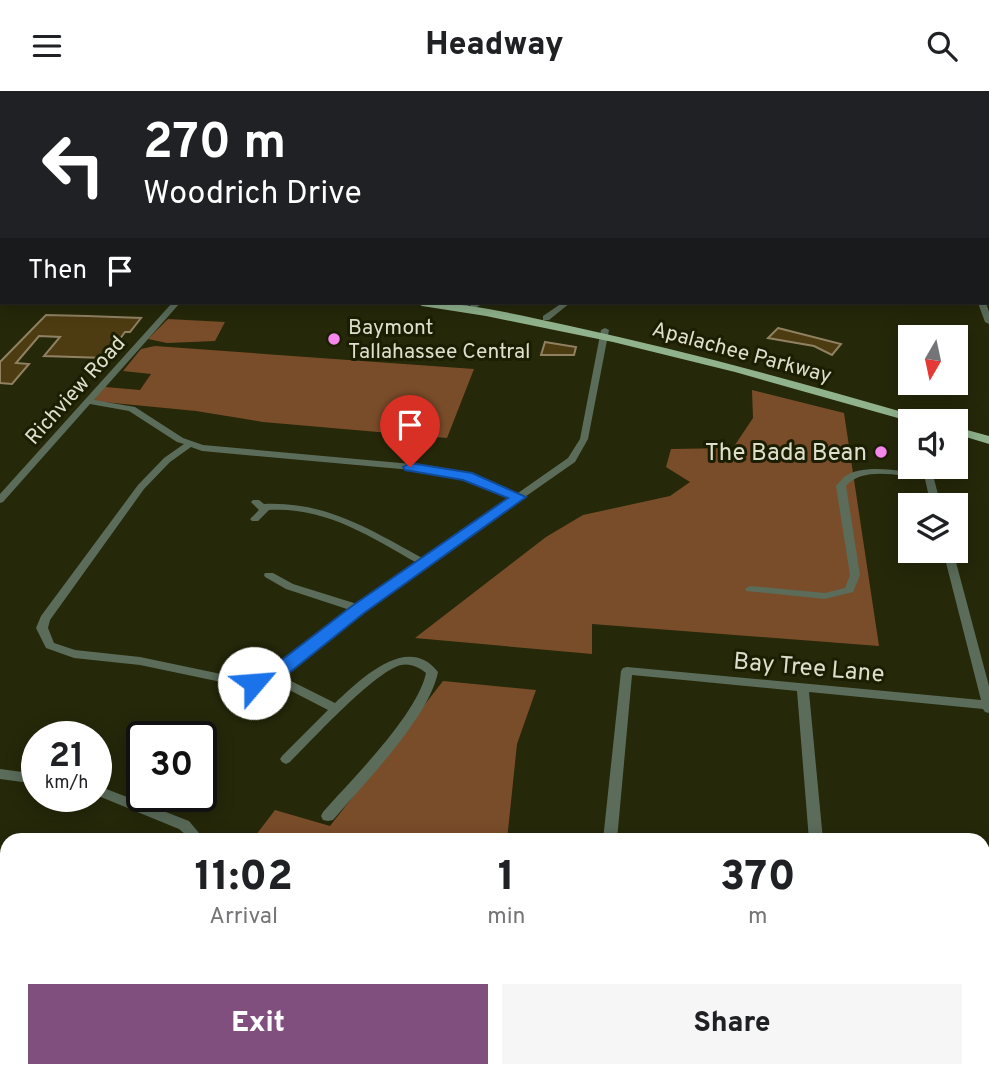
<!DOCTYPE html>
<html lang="en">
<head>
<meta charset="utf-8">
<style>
  :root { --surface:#fff; --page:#f6f6f6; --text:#202124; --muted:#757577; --accent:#804f7e }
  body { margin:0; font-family:Overpass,sans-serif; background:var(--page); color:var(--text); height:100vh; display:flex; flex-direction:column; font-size:26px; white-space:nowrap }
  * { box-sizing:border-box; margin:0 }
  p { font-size:23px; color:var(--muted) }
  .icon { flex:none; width:38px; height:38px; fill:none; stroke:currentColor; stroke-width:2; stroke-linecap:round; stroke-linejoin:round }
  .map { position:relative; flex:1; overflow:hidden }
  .drawer { position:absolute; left:0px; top:742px; width:990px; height:245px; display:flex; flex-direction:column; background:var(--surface); border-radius:21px 21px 0 0; box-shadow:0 4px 18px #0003 }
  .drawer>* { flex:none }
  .guide { position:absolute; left:0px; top:0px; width:990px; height:214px; box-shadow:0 4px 18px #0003; background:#202124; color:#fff; overflow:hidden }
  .needle { width:46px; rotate:189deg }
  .fabs { position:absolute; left:898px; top:234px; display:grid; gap:14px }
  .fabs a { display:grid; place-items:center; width:70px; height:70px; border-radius:0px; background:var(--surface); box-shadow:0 4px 18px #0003; font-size:35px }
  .speed { position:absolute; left:21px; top:630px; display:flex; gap:14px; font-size:35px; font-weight:700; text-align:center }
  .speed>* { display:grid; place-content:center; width:91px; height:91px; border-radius:50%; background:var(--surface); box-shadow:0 4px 18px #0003; line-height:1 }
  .speed small { font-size:18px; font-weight:400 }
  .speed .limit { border:4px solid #111; border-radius:10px; background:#fff; color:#111 }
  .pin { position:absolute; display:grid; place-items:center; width:60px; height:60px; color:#fff; margin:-72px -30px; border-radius:50% 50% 50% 0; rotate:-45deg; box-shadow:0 0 7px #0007 }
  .pin .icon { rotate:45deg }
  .me { position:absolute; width:77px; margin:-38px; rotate:63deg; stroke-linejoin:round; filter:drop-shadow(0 0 5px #0008) }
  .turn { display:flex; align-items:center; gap:24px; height:147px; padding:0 28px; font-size:32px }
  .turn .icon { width:91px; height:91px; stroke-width:2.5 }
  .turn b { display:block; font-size:49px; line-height:60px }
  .then { display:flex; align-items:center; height:66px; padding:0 28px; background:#0003; gap:14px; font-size:26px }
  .eta { display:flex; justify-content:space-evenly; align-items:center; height:119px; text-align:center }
  .eta b { font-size:42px; font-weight:800; line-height:49px }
  .button { display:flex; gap:14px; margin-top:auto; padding:14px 28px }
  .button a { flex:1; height:80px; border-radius:0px; background:var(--accent); color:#fff; font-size:28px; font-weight:800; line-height:80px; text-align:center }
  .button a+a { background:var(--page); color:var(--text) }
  header { display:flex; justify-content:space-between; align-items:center; height:91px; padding:0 28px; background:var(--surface); font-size:32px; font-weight:800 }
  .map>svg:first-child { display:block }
</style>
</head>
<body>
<header><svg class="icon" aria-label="menu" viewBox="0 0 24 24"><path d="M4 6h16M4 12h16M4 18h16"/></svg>Headway<svg class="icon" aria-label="search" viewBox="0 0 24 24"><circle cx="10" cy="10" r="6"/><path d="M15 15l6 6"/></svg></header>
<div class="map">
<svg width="989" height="987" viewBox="0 0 989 987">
  <rect width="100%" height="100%" fill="#252809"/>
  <path fill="#7a4d2a" d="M168 228 225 231 215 250 167 252 148 248Z
    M155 255 474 278 447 347 263 331 196 320 93 310 105 296 140 299 151 283 123 280 141 258Z
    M752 299 844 322 879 555 592 533V563L415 547 546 446 583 424 670 405 690 391 666 376 671 358 733 357 753 327Z
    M443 590 536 599 517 653 507 749H252L275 719 330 735Z"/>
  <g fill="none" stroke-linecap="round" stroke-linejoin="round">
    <path stroke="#031711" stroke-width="3.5" d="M91 987 94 980"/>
  </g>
  <path fill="#4d3b11" stroke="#908162" stroke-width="2" d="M46 224 87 225 141 227 130 241H125L106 267 44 265 60 246 39 245 16 272 29 273 12 293 0 292V271Z
    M778 237 841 253 832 264 814 255 768 247Z
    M545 251 576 256 574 264H541Z"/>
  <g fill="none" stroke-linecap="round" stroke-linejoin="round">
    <path fill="#5b6c5a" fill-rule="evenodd" d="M259 0H264L263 2H258Z
      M457 0H518V1L477 2Z
      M2 63V67L0 68V64Z
      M2 145V151H0V146Z
      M172 212H180L94 309 135 316 183 347 203 354 434 375 470 383 518 402 568 367 580 348 601 239 605 237 609 239 588 348 575 371 362 520 281 585 335 612C359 590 407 541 438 581 429 627 364 692 333 729L328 730 323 729 321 725 323 721C352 688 417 624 426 582 419 576 410 572 401 574 374 581 312 649 290 671L286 673 282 671 280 668 282 665 328 619 272 590 245 596 140 574 74 567 46 557 36 537 41 525 138 394 164 367 184 353 177 351 129 320 90 313 3 411 0 412V403ZM191 356 202 360 434 381 464 387 512 406 424 468C371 439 326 410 264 413L259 409H253L251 411 259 419 250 428 252 430H258L269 419C326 416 369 445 417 472L357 513 293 493 273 482H265L264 484 265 486 286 498 350 519 269 583 245 588 140 566 75 559 54 552 48 537 50 529 144 398 170 371Z
      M458 212H466L469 215 475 212H483L469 221Z
      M562 212H570L549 229H543V225Z
      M978 212H986L989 221V233L985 231Z
      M921 376H931L941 415H931L925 388C901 385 863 375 846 395L860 484 853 501 825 508 746 500 745 498 750 495 825 502 845 497 850 484 836 395C837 394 843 387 844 386 862 372 902 380 923 383Z
      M943 460H953L989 595V622L985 621 983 618 809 601 823 749H809L797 600 632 584 617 749H603L621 580 623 577 627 576 981 609Z
      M0 678 37 683V693L0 688Z
      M96 694 189 730 199 742 197 749H183L185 743 179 738 96 704Z
      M0 844 7 845V857L0 856Z
      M984 965H989V981L982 980H984Z"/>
    <path fill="#90b38d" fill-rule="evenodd" d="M80 0H93L77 2Z
      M0 21H2L0 26Z
      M0 176H2V182H0Z
      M417 212C465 210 523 225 570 235 686 260 799 291 913 324V320L917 319 955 331H912L735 281 613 251 486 225 422 215Z
      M956 336 989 345V353L956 343Z"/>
  </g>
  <path fill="#1a73e8" stroke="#114b97" stroke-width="2" d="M410 372 472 382 526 406 364 522 279 590 254 598 248 596 245 592 248 587 266 581 352 515 508 407 463 389 405 379 403 376Z"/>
  <g fill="#f688ed" stroke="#1c1e01" stroke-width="2.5">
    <circle cx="334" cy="248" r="7"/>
    <circle cx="881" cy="361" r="7"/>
  </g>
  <g text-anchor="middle" stroke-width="6" stroke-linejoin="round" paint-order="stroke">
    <g font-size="21" fill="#dee0ce" stroke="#1c1e01" text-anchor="start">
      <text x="348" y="243">Baymont<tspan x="348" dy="24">Tallahassee Central</tspan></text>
    </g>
    <g font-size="21" fill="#dee0ce" stroke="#1c1e01">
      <text transform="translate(742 261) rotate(15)" y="7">Apalachee Parkway</text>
      <text transform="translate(75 299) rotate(-48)" y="7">Richview Road</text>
    </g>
    <g font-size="24" fill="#dee0ce" stroke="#1c1e01" text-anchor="end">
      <text x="867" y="369">The Bada Bean</text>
    </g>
    <g font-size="24" fill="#dee0ce" stroke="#1c1e01">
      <text transform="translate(809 576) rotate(5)" y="8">Bay Tree Lane</text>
    </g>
  </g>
</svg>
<div class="fabs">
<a><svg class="needle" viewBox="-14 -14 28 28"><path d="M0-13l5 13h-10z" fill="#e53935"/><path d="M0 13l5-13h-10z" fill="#757577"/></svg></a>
<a><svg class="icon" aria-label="sound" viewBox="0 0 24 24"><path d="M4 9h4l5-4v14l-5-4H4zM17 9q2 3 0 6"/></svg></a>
<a><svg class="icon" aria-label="layers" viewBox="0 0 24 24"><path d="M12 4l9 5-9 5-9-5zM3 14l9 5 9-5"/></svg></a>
</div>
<div class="speed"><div>21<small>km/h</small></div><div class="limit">30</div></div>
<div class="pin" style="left:410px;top:376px;background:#d93025"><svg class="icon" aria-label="arrive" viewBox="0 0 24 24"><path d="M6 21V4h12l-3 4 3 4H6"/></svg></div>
<svg class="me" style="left:254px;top:592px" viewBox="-20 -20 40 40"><circle r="19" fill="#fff"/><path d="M0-13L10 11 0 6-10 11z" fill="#1a73e8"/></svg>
<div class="guide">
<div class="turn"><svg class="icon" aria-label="left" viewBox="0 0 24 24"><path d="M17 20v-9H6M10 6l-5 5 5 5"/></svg><div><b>270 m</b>Woodrich Drive</div></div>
<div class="then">Then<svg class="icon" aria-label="arrive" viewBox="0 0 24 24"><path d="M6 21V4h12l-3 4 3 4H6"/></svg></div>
</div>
<section class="drawer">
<div class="eta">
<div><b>11:02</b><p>Arrival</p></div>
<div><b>1</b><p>min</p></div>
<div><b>370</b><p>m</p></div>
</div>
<div class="button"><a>Exit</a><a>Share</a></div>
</section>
</div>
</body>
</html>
